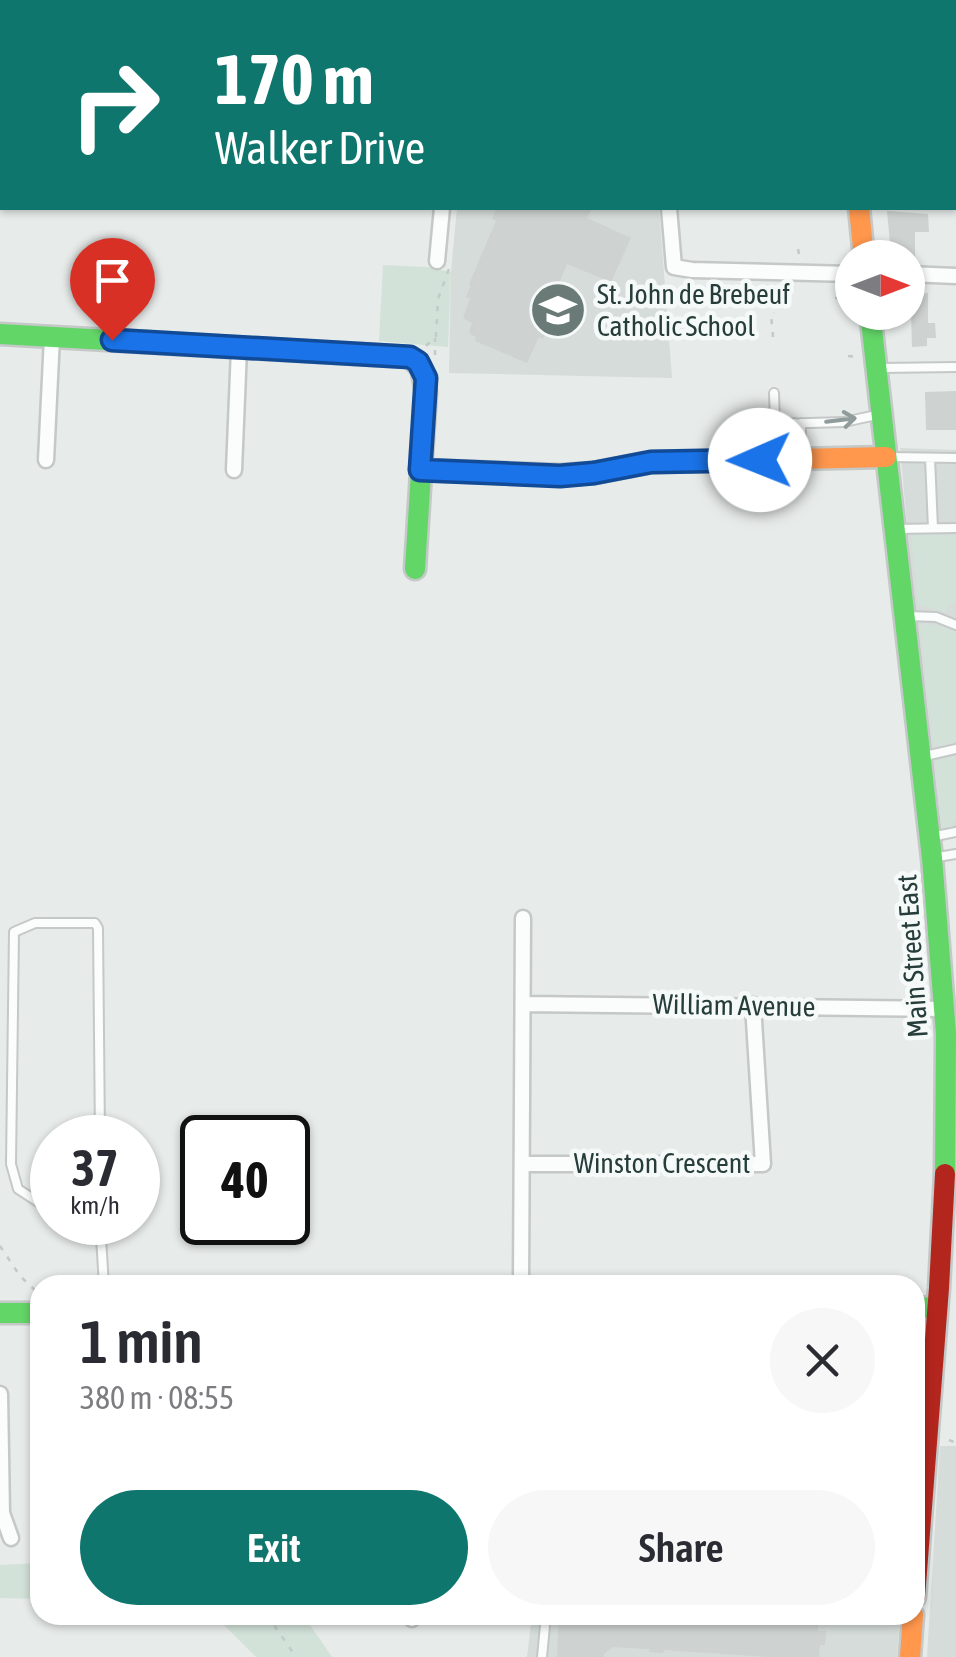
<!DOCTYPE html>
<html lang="en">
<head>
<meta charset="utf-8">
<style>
  :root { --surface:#fff; --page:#f7f7f7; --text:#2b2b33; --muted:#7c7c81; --accent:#0f766e }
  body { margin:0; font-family:"Asap Condensed",sans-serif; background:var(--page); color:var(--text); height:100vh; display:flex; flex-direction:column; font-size:38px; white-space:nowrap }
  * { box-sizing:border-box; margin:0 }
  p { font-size:32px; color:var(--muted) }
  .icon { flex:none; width:55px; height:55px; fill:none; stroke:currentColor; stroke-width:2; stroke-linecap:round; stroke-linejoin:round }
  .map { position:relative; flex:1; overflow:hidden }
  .drawer { position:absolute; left:30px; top:1275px; width:895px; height:350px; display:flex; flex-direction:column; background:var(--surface); border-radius:30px; box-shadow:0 2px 8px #0004 }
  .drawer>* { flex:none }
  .hud { position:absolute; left:0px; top:0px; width:958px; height:210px; box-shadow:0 2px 8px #0004; background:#0f766e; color:#fff; overflow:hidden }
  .needle { width:65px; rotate:90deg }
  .fabs { position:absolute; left:835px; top:240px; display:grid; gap:20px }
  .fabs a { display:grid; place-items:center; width:90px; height:90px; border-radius:50%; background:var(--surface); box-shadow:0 2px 8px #0004; font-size:50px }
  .speed { position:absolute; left:30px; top:1115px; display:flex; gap:20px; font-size:50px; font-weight:700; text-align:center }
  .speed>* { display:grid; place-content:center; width:130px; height:130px; border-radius:50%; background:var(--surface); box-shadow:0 2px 8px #0004; line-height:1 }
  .speed small { font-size:25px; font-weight:400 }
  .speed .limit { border:5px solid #111; border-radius:15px; background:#fff; color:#111 }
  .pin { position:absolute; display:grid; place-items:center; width:85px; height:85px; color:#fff; margin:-102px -42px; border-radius:50% 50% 50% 0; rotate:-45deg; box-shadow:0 0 10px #0007 }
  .pin .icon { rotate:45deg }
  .me { position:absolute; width:110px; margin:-55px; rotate:269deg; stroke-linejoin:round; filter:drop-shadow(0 0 8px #0008) }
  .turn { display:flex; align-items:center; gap:35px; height:210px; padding:0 50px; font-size:45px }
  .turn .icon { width:130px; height:130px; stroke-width:2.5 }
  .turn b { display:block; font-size:70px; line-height:85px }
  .round { display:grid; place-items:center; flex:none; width:105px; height:105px; border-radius:52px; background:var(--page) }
  .head { display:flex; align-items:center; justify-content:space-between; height:170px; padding:0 50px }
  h1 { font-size:60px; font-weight:600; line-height:75px }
  .button { display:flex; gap:20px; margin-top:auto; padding:20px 50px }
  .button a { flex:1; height:115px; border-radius:60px; background:var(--accent); color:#fff; font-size:40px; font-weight:600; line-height:115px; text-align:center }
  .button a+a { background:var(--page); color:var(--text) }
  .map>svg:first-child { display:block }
</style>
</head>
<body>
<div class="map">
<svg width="956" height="1657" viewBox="0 0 956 1657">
  <rect width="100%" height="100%" fill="#e7ebe9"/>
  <path fill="#d5dcd9" d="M457 208H659L672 378 449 373 451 272Z
    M900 448 956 450V831L942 832 908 536Z
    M940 1446H956V1657H927Z
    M532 1615H900L897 1657H527Z"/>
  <path fill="#d2e2d8" d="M383 265 427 267 451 272 448 347 379 341Z
    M911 535H956V602H952L946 612 918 604Z
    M924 624 946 627 956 632V741L947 745 933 746 920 626Z
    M956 755V820L953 821 952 832H942L935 761Z
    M40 1563V1599L0 1598V1565Z
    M214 1615H303L332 1657H256Z"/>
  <path fill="#ced2d1" d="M497 208H592L587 218 631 238 611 282 567 264 546 315 550 316 549 324 543 339 539 337 527 363 475 341 476 337 469 333 472 323 463 318 470 298 466 297 471 286 469 284 496 221 492 219Z
    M887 211 928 214 929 232H915V258H894V243H890Z
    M928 293V323H935L936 338H927V346L912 347 911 313H908V294Z
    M956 391V430H926L925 392Z
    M559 1615H776L819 1618 818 1631H826L825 1645H820L819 1657H767L664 1650 663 1653 649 1652V1649L613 1647 604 1654V1657H557Z"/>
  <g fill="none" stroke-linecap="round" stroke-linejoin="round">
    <g stroke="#c4c8c7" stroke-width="12">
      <path id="lane" d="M466 0V2
        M880 368 956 367
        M774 393 775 424 844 422 881 414
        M795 423V459
        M801 423V459
        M890 457 956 458
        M930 458 933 528
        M895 529 956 528
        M907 616 936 617 956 625
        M925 756 956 749
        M931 837 956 832
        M932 858 956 854
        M52 1211 18 1189 11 1164 14 932 35 923H95L98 928 100 1138
        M71 1222 100 1241
        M100 1222 104 1285
        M542 1657 546 1615"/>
    </g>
    <g stroke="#c4c8c7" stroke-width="19">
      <path id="street" d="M649 0V2
        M69 2V0
        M256 2 257 0
        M454 2V0
        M0 142H2
        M669 208 674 267 692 270 852 274
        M437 261 442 208
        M908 274 956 276
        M46 460 52 337
        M234 470 239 349
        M524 1004 944 1009
        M522 1164H763L753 1005
        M521 1285 523 918
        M0 1394 2 1513 11 1538
        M409 1615 412 1619"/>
    </g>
    <g stroke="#c4c9c8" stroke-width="25">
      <path id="fast" d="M870 312 932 858 946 1034 945 1174
        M0 334 410 357 421 368 426 392 415 569
        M915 1308 937 1307
        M0 1313H40"/>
    </g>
    <g stroke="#c4c9c8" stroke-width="25">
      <path id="slow" d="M838 0V2
        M859 208 864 258
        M420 470 560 475 594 473 651 462 886 457
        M910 1657 913 1615"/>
    </g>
    <g stroke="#c4c9c8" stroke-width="25">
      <path id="jam" d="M915 1597 939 1288 945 1174"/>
    </g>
    <path stroke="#c3cac9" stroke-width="2.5" stroke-dasharray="5 8" stroke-linecap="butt" d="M273 1 288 2
      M429 2 430 0
      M673 2 675 0
      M0 175 2 177
      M798 249 800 259
      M881 255H894
      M835 298H852
      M773 337 771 314 774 313
      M426 346 436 336 438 299 450 266
      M435 355V338
      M848 356 857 357
      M0 1246 20 1276 40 1295
      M949 1440 956 1443
      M267 1615 296 1657"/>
    <use href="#lane" stroke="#fbfcfc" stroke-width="8"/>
    <use href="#street" stroke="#fbfcfc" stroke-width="14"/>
    <use href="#fast" stroke="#63d668" stroke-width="20"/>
    <use href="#slow" stroke="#ff974d" stroke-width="20"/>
    <use href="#jam" stroke="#b3261e" stroke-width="20"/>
  </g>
  <defs><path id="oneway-shaft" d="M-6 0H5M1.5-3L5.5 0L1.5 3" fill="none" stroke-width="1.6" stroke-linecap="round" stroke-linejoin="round" transform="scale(2.5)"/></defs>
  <use stroke="#909c9b" href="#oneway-shaft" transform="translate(841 420) rotate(-7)"/>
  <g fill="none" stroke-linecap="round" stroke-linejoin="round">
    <g stroke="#114b97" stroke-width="25">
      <path id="route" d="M112 340 410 357 418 362 426 378 420 470 560 476 594 473 651 462 760 460"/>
    </g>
    <use href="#route" stroke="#1a73e8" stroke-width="18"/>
  </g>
  <defs>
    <g id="school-disc" transform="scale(2.875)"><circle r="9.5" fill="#6a7a77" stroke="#f5f9f8"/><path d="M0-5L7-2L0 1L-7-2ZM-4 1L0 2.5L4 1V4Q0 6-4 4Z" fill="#fff"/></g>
  </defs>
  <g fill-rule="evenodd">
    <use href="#school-disc" x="558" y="310"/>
  </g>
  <g text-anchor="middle" stroke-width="9" stroke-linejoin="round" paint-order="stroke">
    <g font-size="28" fill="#263d3a" stroke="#f5f9f8" text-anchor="start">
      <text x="597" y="304">St. John de Brebeuf<tspan x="597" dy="32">Catholic School</tspan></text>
    </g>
    <g font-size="28" fill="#263d3a" stroke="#f5f9f8">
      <text transform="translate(912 956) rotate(-94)" y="10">Main Street East</text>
      <text transform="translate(734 1005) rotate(1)" y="10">William Avenue</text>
      <text x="662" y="1173">Winston Crescent</text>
    </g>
  </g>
</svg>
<div class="fabs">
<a><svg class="needle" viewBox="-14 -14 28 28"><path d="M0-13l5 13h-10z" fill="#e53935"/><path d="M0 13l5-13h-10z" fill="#7c7c81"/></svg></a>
</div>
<div class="speed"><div>37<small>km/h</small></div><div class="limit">40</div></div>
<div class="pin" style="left:112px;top:340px;background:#d93025"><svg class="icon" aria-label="arrive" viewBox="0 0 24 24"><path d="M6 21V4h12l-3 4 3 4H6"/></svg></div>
<svg class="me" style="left:760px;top:460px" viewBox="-20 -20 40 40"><circle r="19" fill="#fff"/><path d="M0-13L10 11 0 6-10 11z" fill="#1a73e8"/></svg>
<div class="hud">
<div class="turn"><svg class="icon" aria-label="right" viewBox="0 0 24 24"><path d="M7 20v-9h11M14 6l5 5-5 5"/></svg><div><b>170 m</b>Walker Drive</div></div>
</div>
<section class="drawer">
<div class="head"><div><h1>1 min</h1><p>380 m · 08:55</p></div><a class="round"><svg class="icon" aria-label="close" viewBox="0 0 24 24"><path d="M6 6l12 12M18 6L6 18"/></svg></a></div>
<div class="button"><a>Exit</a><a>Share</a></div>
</section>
</div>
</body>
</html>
